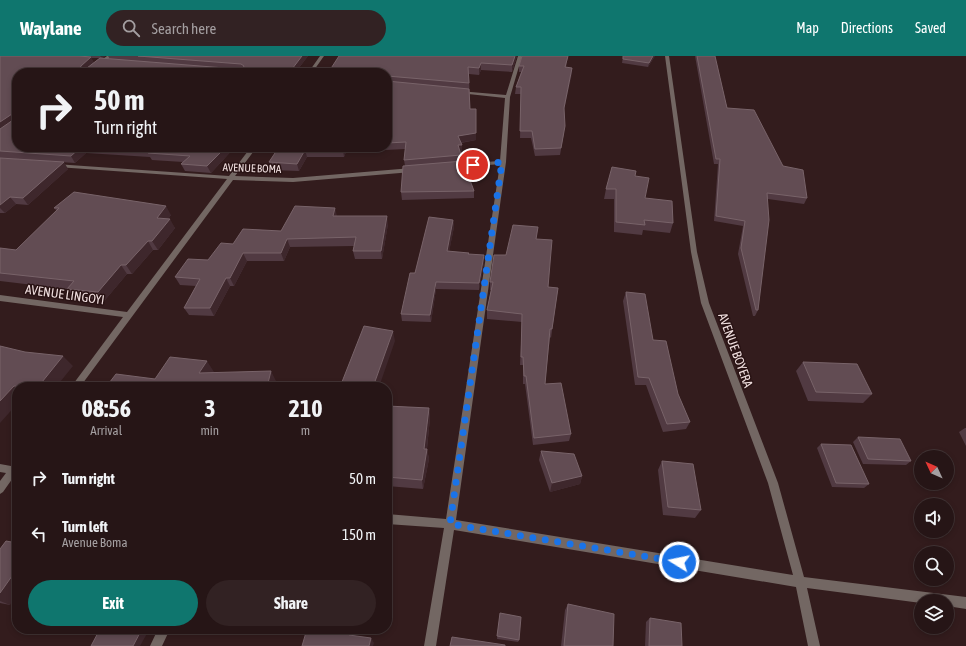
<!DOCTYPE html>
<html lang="en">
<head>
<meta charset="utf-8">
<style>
  :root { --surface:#261516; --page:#322223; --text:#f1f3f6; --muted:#a49fa1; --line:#423435; --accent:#0f766e }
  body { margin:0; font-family:"Asap Condensed",sans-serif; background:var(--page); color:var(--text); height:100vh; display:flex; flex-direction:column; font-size:15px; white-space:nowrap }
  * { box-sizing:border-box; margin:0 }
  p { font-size:13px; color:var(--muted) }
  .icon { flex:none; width:22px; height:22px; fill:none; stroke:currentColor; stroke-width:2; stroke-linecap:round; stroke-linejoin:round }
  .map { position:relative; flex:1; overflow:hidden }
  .side { position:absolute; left:12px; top:326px; width:380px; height:252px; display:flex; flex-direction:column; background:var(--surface); border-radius:16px; box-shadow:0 2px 6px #0003,0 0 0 1px var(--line) }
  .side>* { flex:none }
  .banner { position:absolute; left:12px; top:12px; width:380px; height:84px; border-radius:16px; box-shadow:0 2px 6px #0003,0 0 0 1px var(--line); background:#261516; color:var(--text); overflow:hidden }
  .needle { width:26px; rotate:314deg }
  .fabs { position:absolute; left:914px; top:394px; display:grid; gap:8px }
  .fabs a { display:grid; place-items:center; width:40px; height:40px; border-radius:50%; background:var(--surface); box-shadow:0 2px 6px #0003,0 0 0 1px var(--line); font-size:20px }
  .pin { position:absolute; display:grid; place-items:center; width:34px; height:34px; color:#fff; margin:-17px; border:2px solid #fff; border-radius:50%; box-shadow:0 1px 4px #0007 }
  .me { position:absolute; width:44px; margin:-22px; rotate:280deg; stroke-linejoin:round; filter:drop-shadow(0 0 3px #0008) }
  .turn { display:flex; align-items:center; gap:14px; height:84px; padding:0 16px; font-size:18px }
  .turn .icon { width:52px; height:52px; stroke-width:2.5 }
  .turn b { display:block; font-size:28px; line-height:34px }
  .eta { display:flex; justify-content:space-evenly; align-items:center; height:68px; text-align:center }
  .eta b { font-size:24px; font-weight:700; line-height:28px }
  .cta { display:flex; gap:8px; margin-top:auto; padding:8px 16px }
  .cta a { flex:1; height:46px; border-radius:24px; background:var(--accent); color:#fff; font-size:16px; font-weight:700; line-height:46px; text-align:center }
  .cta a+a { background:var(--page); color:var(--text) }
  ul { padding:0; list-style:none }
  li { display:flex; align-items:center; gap:12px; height:56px; padding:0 16px }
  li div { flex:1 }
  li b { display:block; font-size:15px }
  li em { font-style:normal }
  header { display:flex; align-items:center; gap:24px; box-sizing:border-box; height:56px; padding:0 20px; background:var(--accent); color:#fff }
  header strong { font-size:19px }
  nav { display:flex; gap:22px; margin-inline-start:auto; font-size:14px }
  .search { width:280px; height:36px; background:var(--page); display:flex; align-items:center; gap:10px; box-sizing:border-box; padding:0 14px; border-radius:22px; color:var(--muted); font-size:15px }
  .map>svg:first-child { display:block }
</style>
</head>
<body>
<header>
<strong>Waylane</strong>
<div class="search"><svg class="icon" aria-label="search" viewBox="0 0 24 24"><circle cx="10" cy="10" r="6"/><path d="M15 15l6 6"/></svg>Search here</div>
<nav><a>Map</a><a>Directions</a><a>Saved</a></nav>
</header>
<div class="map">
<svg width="966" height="590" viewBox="0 0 966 590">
  <rect width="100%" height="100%" fill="#331c1d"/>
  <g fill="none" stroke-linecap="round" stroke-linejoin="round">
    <path fill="#736763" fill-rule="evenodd" d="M107 0H112L90 17H85Z
      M320 0H324L312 17H308Z
      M518 0H522L510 41 506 106 456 464 793 519 768 427 701 247 691 196 665 0H669L697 196 709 247 778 427 804 521 966 541V553L947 550V545H921V547L807 532 820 590H808L796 531 454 474 436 590H424L444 472 387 468V458L446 463 500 108 456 112 453 110 456 108 500 105 505 42 459 37 457 36 459 35 506 39Z
      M251 91H257L235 120 293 122 412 112 415 114 412 116 293 126 233 124 80 331H71L123 261 0 245V239L127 256 227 123 57 111 54 109 55 108 229 120Z
      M17 405V419H15L3 436 0 438V425L6 417 0 416V408L11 410 14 406Z
      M158 573H170L162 590H150Z"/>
  </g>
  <path fill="#513a42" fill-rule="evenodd" d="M0 0H105L102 2 110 3 108 0H308L295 17H17V91H235L211 117 185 115 181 108 183 106 152 104 150 101 86 97 75 107 0 102ZM91 2H100L94 7Z
    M517 0 512 16 481 14 479 19 469 18 470 53 476 84 461 87 462 89V96H460L461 99 462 106 474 135V142L402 144 401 136 405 110 404 104 405 93 346 96 344 101H307L299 115 272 114 269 106 279 91H387V17Z
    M522 0H568L566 11 572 12 564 54V77L560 99 535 100 531 82H520L521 38H515L516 31 521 16H519V10Z
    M623 0H655L648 11 622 7Z
    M695 0H715L727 52 783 110 807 142 804 148 768 143 758 254 755 260H753L738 198 743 170 714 165 718 108H714Z
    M0 102 68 113 28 149 16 148 5 157H0Z
    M635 120 645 142 673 167 670 177 643 174 642 179 614 176V143H604L606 133Z
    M54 152 171 159 168 163 175 172 158 194H153L132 218H127L105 244 75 242 67 233 0 225V192L16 194 57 155Z
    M337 160 388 168 382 203H355L353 195 354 190 290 191 284 205H247L234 230H230L214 260 189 259 184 252 196 230 180 229 175 221 208 204 233 188Z
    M453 164 454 171 449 195 469 198 484 206 479 234 436 233 431 266 402 265 401 258 415 217Z
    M537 183 548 231 558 232 551 282 550 281 545 328 571 378 569 385 533 389 525 328H523V309H520L522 266 487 263V254L491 234H490V226L506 199Z
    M626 236 653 284 678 338 690 366 686 373 663 376 646 329H635L623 245Z
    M803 306 872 338 863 347 808 345 796 315Z
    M387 350 429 352 430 362 427 393 429 403 423 433 387 430Z
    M965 372H966V390L959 376Z
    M858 381 911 405 906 409 863 408 853 386Z
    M821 388 869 428 864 432 832 431 817 392Z
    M541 395 582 420 580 428 550 436 539 404Z
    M662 405 701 454 695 462 663 459 658 414Z
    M0 493 10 549 0 547Z
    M568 548 613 590H561L565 554Z
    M500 557 519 584 518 586 497 583Z
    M650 562 682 590H645L646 566Z"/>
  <path fill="#3e272c" d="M100 0H105L102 2Z
    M302 0H308L295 17H289Z
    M515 0H517L512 16V9Z
    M653 0H655L648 11 649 7Z
    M91 1 94 7 84 16 80 12 81 10Z
    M481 7V14L479 19V12Z
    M572 12V18L563 59 564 52Z
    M12 58 16 65 0 76V66Z
    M476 77V84L458 87V80Z
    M458 89H462V96L458 97Z
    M81 91H83L86 97 75 107 71 100Z
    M226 91H235L211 117 207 110Z
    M344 91H345L346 96 344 101 343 94Z
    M305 94 307 101 299 115 297 108Z
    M64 106 68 113 28 149 23 142Z
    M10 141 16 148 5 157 0 152V149Z
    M166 150 171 159 162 171 157 162Z
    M335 152 337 160H333Z
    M387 160 388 168 382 203 381 195Z
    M170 163 175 172 158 194 152 185Z
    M453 164 454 171 448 202 447 195Z
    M287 183 290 191 284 205 281 197Z
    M148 185 153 194 132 218 126 209Z
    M243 197 247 205 234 230 230 222Z
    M484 199V206L479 234V227Z
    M121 209 127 218 105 244 98 236Z
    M226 222 230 230 214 260 210 252Z
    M436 226V233L431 266 430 259Z
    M393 275 395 285 379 331H373Z
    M63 300 73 310 56 331H38Z
    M207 305 214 316 206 328 199 317Z
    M271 315 276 325 275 331H267Z
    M14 330 17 333V348L0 367V345Z
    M429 352 430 362 426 401 427 393 429 403 423 433 422 424 424 393Z
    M582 420 580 428 550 436 552 427Z
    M17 513V540L10 549 0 545V537Z
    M142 573H148L149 574 140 590H133Z
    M350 573H356L353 584 349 579Z
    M371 582 374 587 373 590H369Z"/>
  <path fill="#624c53" stroke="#786369" d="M0 0H79L91 1 81 10 80 12H87L100 2 225 12H243L244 10 241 8 138 0H302L289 17H17V91H81L71 100 0 95V73L13 64 14 58H12L0 66Z
    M339 0H515L512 9 481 7 479 12 468 11 469 27 387 20V17H328Z
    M522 0H568L565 11 572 12 564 52 565 70 561 92 535 93 532 75H520L521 31H516L524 10H519Z
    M623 0H653L649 7 623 3Z
    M697 0H715L727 52 754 54 783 110 803 114 807 142 767 137 769 164 758 254H756L741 192 745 165 716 160 720 103H716Z
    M387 25 469 33 470 53H476V77L458 80 462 89H458L461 99 404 104 406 86 387 87Z
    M92 91H226L207 110 181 108 190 100 148 97 150 95Z
    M279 91H344L343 94H305L297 108 269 106Z
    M0 102 64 106 23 142 10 141 0 149Z
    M463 105 474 135 401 136 403 110Z
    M612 111 636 115 635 120 649 122 645 142 672 145 673 167 644 164 645 169 616 166V133H606Z
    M74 136 166 150 157 162 170 163 152 185H148L126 209H121L98 236 67 233 74 225 0 217V192L16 194 59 152H54Z
    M295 150 335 152 333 160H387L381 195H353L356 181 287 183 281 197H243L230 222H226L210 252H184L200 223 175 221 188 203 208 204 221 187 233 188 243 173 281 175Z
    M429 161 453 164 447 195 469 197 468 198 484 199 479 227 436 226 430 259 401 258 410 217H415Z
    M513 169 538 171 536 183 552 184 548 231 558 232 552 273H550L545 328 561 327 571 378 534 382 526 320H524L523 301H521L522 258 487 254 493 226H490L494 199H506Z
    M626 236 645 238 653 284 666 285 678 338 690 366 667 368 649 322 638 321Z
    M364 270 393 275 373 331H340Z
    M0 290 25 296 63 300 38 331H21L14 330 0 345Z
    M170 301 207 305 199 317 271 315 267 331H106L116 318 155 323Z
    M803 306 857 308 872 338 816 336Z
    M387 350 429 352 424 393H427L422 424 387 421Z
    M858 381 900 383 911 405 868 403Z
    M821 388 851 389 869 428 836 427Z
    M541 395 574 398 582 420 552 427Z
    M662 405 693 408 701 454 668 451Z
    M6 485 17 487V513L0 537V493Z
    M568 548 614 558 613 590H564Z
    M500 557 521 561 519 584 497 580Z
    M650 562 681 567 682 590H649Z
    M100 573H142L133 590H91Z
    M307 573H350L349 579 371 582 369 590H302Z
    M452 581 505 589V590H450Z"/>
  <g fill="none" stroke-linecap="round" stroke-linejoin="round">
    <path stroke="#1a73e8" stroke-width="7" stroke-dasharray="0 12.6" d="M473 109 502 106 450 468 679 506"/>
  </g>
  <g text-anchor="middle" stroke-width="3" stroke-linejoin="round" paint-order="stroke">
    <g font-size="11" fill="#f0dfdf" stroke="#291314">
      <text transform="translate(252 112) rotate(2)" y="4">AVENUE BOMA</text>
    </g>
    <g font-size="13" fill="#f0dfdf" stroke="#291314">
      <text transform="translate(65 238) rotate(8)" y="5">AVENUE LINGOYI</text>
      <text transform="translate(736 294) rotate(70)" y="5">AVENUE BOYERA</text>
    </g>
  </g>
</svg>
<div class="fabs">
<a><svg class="needle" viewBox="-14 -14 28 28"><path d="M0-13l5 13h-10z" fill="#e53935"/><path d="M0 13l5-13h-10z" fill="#a49fa1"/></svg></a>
<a><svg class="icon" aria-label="sound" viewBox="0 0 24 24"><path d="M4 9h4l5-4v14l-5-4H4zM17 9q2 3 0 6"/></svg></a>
<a><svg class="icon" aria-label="search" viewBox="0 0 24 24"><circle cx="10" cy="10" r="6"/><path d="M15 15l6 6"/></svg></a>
<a><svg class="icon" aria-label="layers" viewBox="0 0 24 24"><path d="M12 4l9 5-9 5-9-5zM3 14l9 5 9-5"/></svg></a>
</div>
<div class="pin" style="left:473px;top:109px;background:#d93025"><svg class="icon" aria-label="arrive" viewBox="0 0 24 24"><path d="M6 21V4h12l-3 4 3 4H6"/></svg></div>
<svg class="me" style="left:679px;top:506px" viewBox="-20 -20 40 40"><circle r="17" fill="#1a73e8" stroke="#fff" stroke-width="3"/><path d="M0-11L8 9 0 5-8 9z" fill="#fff"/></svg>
<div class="banner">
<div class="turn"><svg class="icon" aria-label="right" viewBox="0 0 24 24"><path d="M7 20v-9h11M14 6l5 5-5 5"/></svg><div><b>50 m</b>Turn right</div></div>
</div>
<section class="side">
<div class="eta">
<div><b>08:56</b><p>Arrival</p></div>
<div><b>3</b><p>min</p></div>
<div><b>210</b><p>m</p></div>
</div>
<ul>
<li><svg class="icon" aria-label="right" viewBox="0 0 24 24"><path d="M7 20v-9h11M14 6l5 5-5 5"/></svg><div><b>Turn right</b></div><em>50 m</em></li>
<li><svg class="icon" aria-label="left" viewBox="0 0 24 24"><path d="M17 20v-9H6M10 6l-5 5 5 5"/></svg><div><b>Turn left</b><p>Avenue Boma</p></div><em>150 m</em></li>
</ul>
<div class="cta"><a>Exit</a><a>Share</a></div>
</section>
</div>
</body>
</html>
